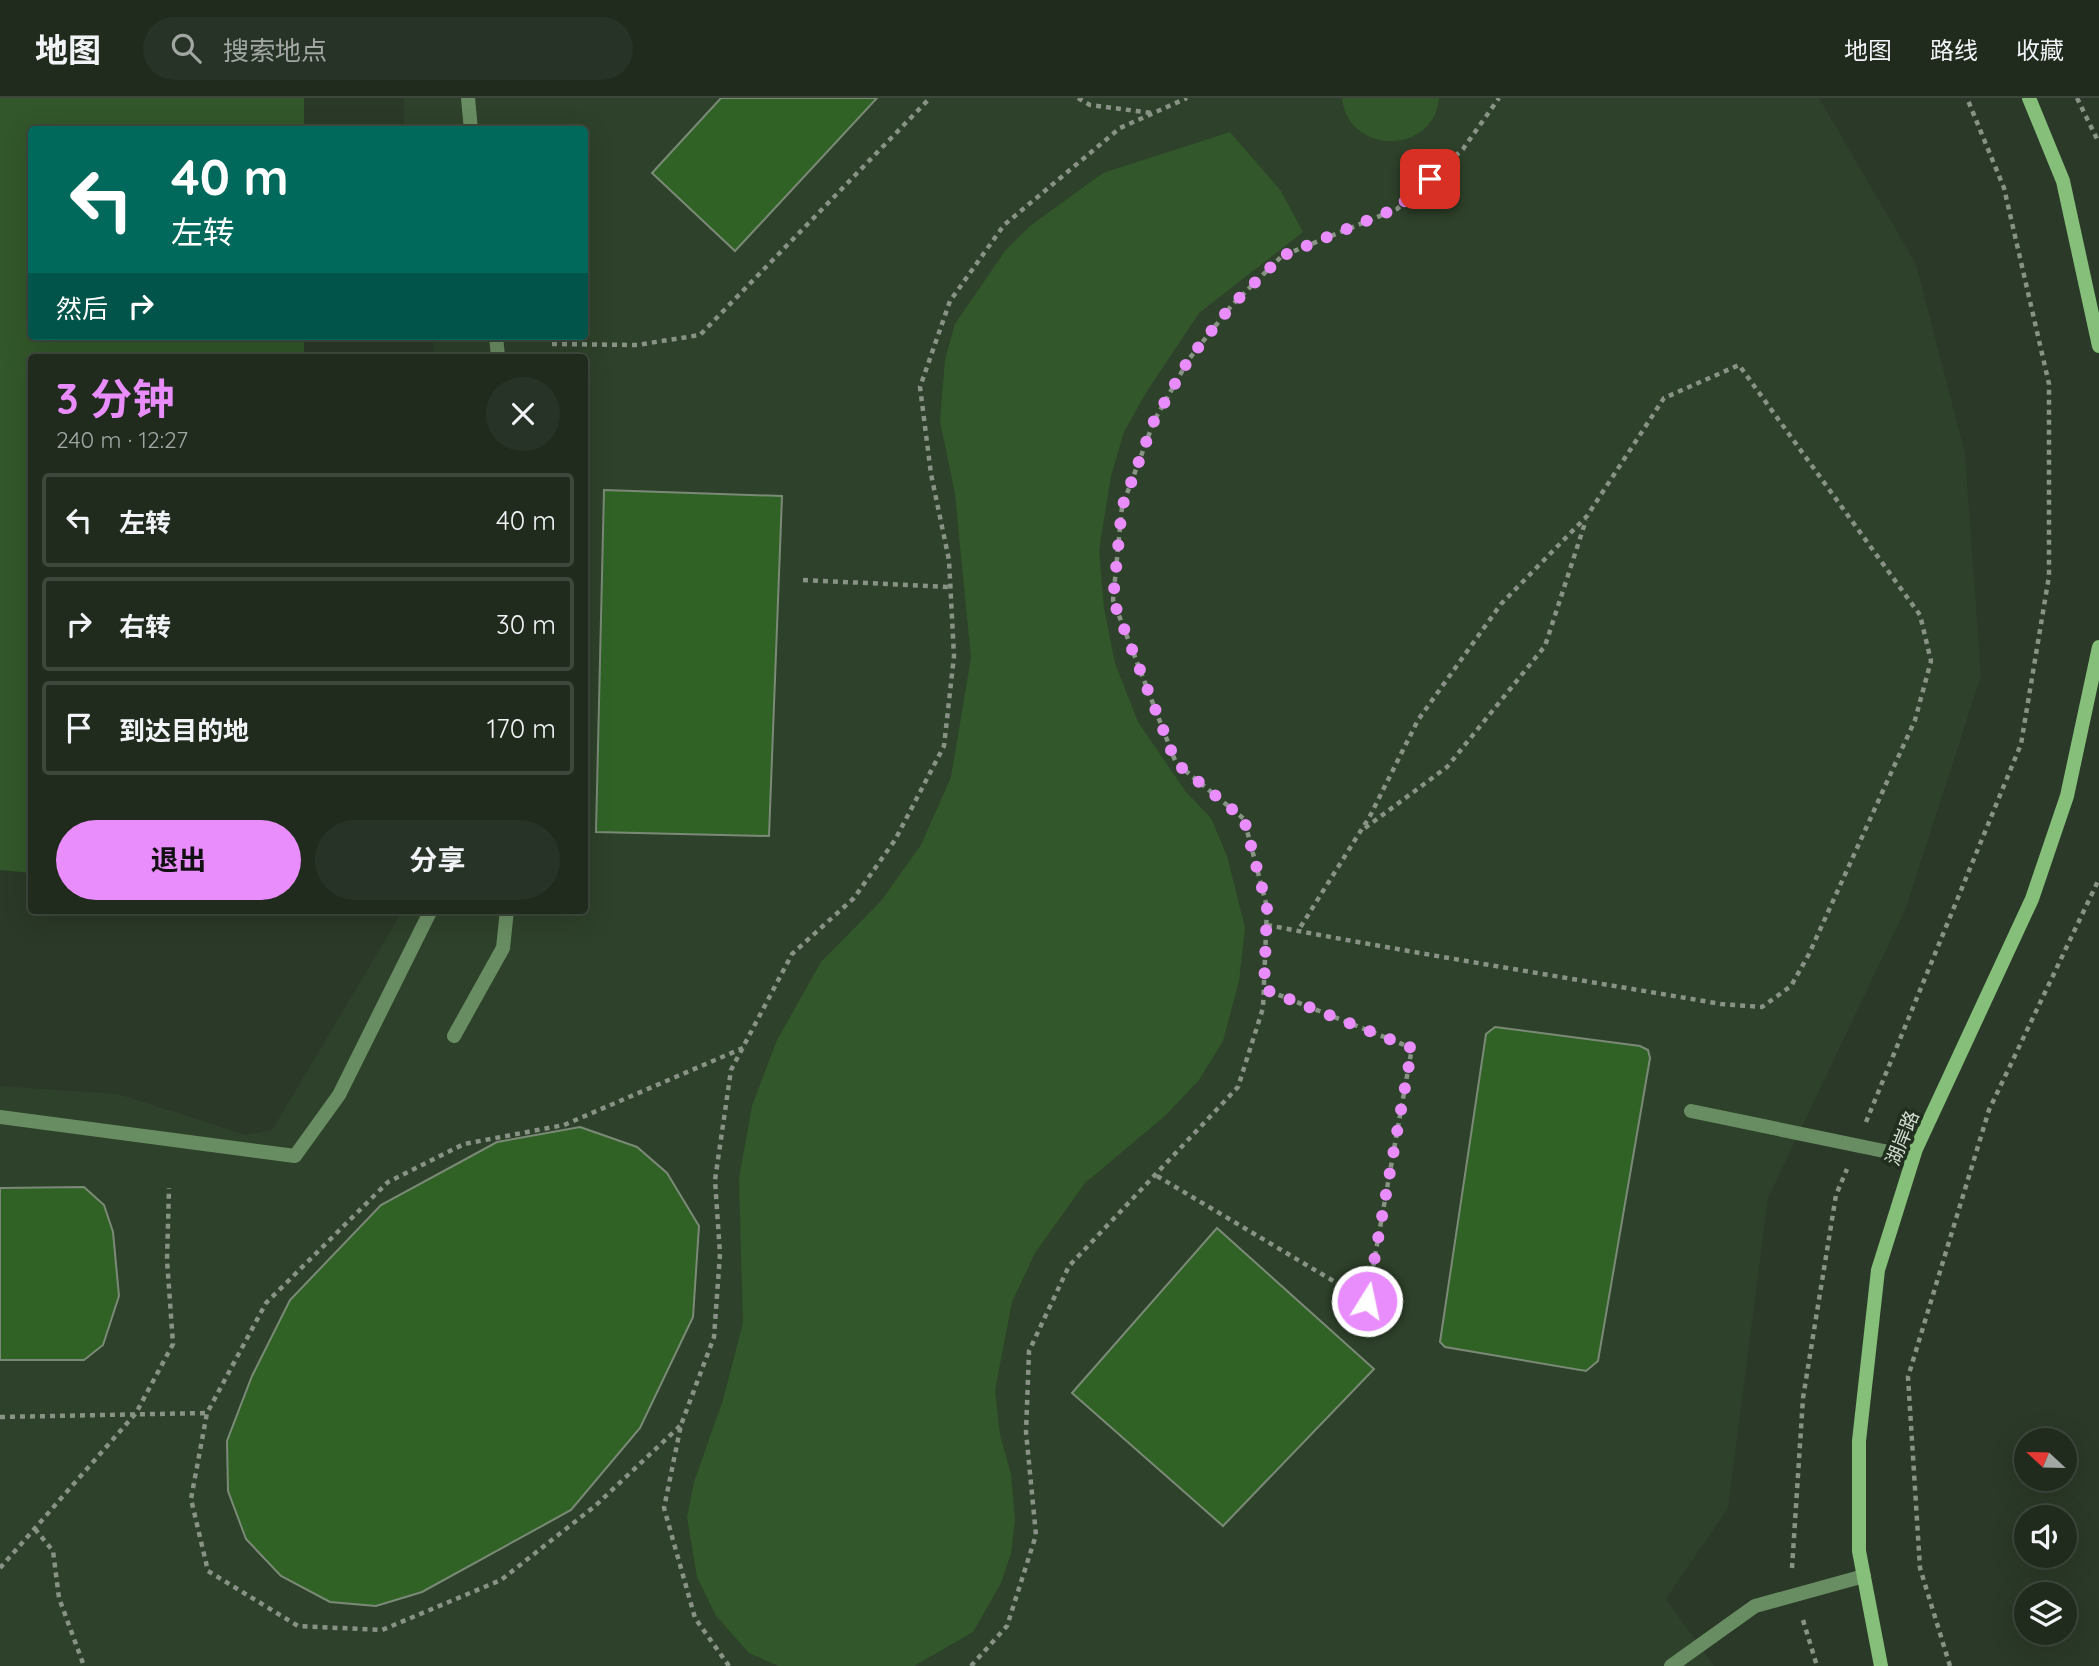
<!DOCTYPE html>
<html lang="zh">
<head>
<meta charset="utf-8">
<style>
  :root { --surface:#202b1e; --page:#283327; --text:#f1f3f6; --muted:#a2a7a4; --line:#3d473c; --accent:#e98dfd }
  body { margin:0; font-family:Quicksand,"Noto Sans SC",sans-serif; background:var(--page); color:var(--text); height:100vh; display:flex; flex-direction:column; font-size:26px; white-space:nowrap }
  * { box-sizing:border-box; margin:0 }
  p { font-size:23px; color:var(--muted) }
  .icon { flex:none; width:38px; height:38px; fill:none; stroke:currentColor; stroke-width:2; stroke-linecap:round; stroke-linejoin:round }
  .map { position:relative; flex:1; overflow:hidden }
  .details { position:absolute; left:28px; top:256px; width:560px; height:560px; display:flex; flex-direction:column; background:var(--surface); border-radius:7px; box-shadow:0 7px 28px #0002,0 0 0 2px var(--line) }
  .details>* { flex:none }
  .guide { position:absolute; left:28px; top:28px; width:560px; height:214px; border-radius:7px; box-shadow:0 7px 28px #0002,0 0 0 2px var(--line); background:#00695c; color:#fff; overflow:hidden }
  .needle { width:46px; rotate:292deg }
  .fabs { position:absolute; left:2014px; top:1330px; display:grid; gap:14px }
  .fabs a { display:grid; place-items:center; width:63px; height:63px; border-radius:50%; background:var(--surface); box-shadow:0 7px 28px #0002,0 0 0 2px var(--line); font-size:35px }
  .pin { position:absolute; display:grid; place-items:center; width:60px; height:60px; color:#fff; margin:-30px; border-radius:14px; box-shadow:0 4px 10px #0006 }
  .me { position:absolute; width:77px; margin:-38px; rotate:10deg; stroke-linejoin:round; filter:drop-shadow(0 0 5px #0008) }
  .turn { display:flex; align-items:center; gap:24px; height:147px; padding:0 28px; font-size:32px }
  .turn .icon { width:91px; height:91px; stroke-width:2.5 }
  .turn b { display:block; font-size:49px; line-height:60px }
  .then { display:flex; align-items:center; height:66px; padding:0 28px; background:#0003; gap:14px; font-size:26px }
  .round { display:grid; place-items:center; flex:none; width:74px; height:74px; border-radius:37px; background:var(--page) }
  .head { display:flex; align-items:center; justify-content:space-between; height:119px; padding:0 28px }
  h1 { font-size:42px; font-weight:700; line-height:52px; color:var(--accent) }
  .cta { display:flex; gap:14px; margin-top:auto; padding:14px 28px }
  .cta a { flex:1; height:80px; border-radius:42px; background:var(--accent); color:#111; font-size:28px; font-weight:700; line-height:80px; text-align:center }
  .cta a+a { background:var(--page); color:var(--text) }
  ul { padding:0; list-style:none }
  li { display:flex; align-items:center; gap:21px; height:94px; margin:0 14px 10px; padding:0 14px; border:4px solid var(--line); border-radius:7px }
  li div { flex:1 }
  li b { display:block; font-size:26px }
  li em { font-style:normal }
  header { display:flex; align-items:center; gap:42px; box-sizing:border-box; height:98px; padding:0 35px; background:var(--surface); border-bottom:2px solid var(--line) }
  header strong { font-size:33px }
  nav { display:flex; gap:38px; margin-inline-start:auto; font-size:24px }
  .search { width:490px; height:63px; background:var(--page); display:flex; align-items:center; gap:18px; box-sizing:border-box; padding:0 24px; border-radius:38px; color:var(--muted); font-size:26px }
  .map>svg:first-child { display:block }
</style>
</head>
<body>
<header>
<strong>地图</strong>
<div class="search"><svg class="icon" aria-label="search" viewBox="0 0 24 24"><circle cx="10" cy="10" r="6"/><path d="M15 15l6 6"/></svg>搜索地点</div>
<nav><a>地图</a><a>路线</a><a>收藏</a></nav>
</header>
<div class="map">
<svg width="2099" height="1568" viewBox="0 0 2099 1568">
  <rect width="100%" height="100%" fill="#2b3928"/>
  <path fill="#2e412a" d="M404 0H1819L1916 166 1965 355 1981 578 1906 810 1768 1100 1728 1410 1666 1501 1714 1568H0V988L118 996 246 1037 272 1032 403 812H584V259H435L432 238H584V32L404 31Z"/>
  <path fill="#32572a" d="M0 0H304V31L32 32V238H304V259H32L31 775 0 772Z
    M1342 0H1439C1434 58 1348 57 1342 0Z
    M1230 34 1281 93 1303 134 1199 215 1147 293 1124 334 1111 378 1099 452 1104 510 1115 565 1138 624 1186 694 1211 720 1227 758 1245 830 1239 883 1223 943 1199 982 1166 1017 1085 1085 1035 1155 1012 1204 995 1292 1000 1337 1011 1376 1015 1422 1011 1456 1000 1487 973 1534 914 1568H779L749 1555 716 1518 697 1479 687 1419 694 1384 723 1302 743 1225 739 1080 752 1008 777 942 821 864 881 803 921 747 951 679 971 560 955 396 940 323 945 261 955 226 1005 153 1030 128 1103 75Z"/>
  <path fill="#306226" stroke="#7a8a76" stroke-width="2" d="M721 0H877L735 153 652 75Z
    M604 392 782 398 769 738 596 734Z
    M1495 929 1640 948 1648 952 1650 960 1598 1263 1586 1273 1445 1249 1440 1244 1486 936Z
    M580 1029 637 1049 667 1075 699 1128 693 1219 640 1330 571 1412 422 1494 376 1508 330 1504 281 1478 246 1441 228 1393 227 1343 252 1278 290 1202 381 1107 497 1044Z
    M84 1089 104 1107 113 1134 119 1198 103 1247 84 1262H0V1090Z
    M1217 1130 1374 1271 1223 1428 1072 1295Z"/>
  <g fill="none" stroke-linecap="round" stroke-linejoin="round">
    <path stroke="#889386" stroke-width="4.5" stroke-dasharray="5 5" stroke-linecap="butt" d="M1078 0 1090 7 1152 15
      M2077 0 2099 45
      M552 246 637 247 700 237 930 0
      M803 482 950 489
      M1365 730 1447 669 1545 548 1586 422
      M1267 827C1417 856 1569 880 1721 906L1762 909 1791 888 1809 856 1915 622 1931 563 1920 517 1739 267 1664 300 1587 418 1501 506 1418 622 1370 718 1298 833
      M1866 1024 2021 646 2049 478V286L2004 90 1967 0
      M1157 1078 1367 1203 1412 950 1264 891
      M0 1319 207 1315
      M680 1328 595 1408 501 1482 382 1532 298 1528 208 1473 191 1401 207 1315 266 1205 388 1084 464 1046 564 1027 743 950
      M35 1431 53 1453 59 1500 84 1568
      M0 1470 136 1315 173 1246 167 1162 169 1090
      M1792 1470 1803 1300 1836 1097 1847 1071
      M1803 1522 1817 1568
      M729 1568 695 1520 664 1410 681 1327 714 1239 720 1156 715 1082 731 972 792 856 854 800 895 742 944 648 954 558 949 462 931 376 920 289 950 203 1004 127 1120 30 1187 0
      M971 1568 1007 1528 1036 1437 1026 1334 1029 1253 1069 1168 1238 989 1263 910 1267 809 1244 721 1176 665 1113 502 1122 409 1154 323 1189 261 1232 207 1282 158 1397 111 1463 51 1499 0
      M1950 1568 1920 1470 1908 1279 1989 1012 2099 781"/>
    <path stroke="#698d62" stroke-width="14" d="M468 0 471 32
      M496 238 498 259
      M454 938 503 850 507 812
      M1691 1013 1913 1059
      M0 1019 295 1058 339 997 431 812
      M1671 1568 1755 1508 1864 1478"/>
    <path stroke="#85bf7a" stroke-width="14" d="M2029 0 2063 83 2099 248
      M1881 1568 1859 1453V1343L1878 1172 1916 1051 2032 801 2067 698 2099 549"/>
  </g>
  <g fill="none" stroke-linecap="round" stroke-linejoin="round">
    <path stroke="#e98dfd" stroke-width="12" stroke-dasharray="0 21.6" d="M1367 1203 1412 950 1264 891 1267 809 1244 721 1176 665 1113 502 1122 409 1154 323 1189 261 1232 207 1282 158 1397 110 1430 81"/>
  </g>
  <g text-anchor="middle" stroke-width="7" stroke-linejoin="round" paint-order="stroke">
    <g font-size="19" fill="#d4ddd3" stroke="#212f1e">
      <text transform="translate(1902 1040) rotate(-68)" y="7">湖岸路</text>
    </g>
  </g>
</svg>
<div class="fabs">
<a><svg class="needle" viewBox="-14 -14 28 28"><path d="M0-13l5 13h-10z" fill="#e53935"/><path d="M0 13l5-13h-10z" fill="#a2a7a4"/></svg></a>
<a><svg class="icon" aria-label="sound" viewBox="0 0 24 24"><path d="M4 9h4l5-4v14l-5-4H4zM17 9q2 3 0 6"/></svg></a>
<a><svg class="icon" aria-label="layers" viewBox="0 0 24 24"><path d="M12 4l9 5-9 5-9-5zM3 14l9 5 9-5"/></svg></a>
</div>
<div class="pin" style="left:1430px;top:81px;background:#d93025"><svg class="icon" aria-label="arrive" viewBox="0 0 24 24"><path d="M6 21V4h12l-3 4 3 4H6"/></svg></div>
<svg class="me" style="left:1367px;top:1203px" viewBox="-20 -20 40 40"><circle r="17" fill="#e98dfd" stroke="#fff" stroke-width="3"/><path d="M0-11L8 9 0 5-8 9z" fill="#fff"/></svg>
<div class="guide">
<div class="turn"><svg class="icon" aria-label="left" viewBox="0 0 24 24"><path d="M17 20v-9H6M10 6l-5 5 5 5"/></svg><div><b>40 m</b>左转</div></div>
<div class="then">然后<svg class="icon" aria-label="right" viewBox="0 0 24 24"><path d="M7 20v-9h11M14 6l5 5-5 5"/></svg></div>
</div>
<section class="details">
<div class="head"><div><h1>3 分钟</h1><p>240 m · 12:27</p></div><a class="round"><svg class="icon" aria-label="close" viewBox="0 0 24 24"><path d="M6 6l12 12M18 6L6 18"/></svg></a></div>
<ul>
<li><svg class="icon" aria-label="left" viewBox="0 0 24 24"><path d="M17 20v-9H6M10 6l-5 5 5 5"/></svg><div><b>左转</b></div><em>40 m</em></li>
<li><svg class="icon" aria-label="right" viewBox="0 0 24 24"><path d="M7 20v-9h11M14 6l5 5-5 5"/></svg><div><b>右转</b></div><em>30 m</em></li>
<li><svg class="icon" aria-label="arrive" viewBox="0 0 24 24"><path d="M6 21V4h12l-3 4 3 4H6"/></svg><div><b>到达目的地</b></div><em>170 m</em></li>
</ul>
<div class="cta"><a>退出</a><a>分享</a></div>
</section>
</div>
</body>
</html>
